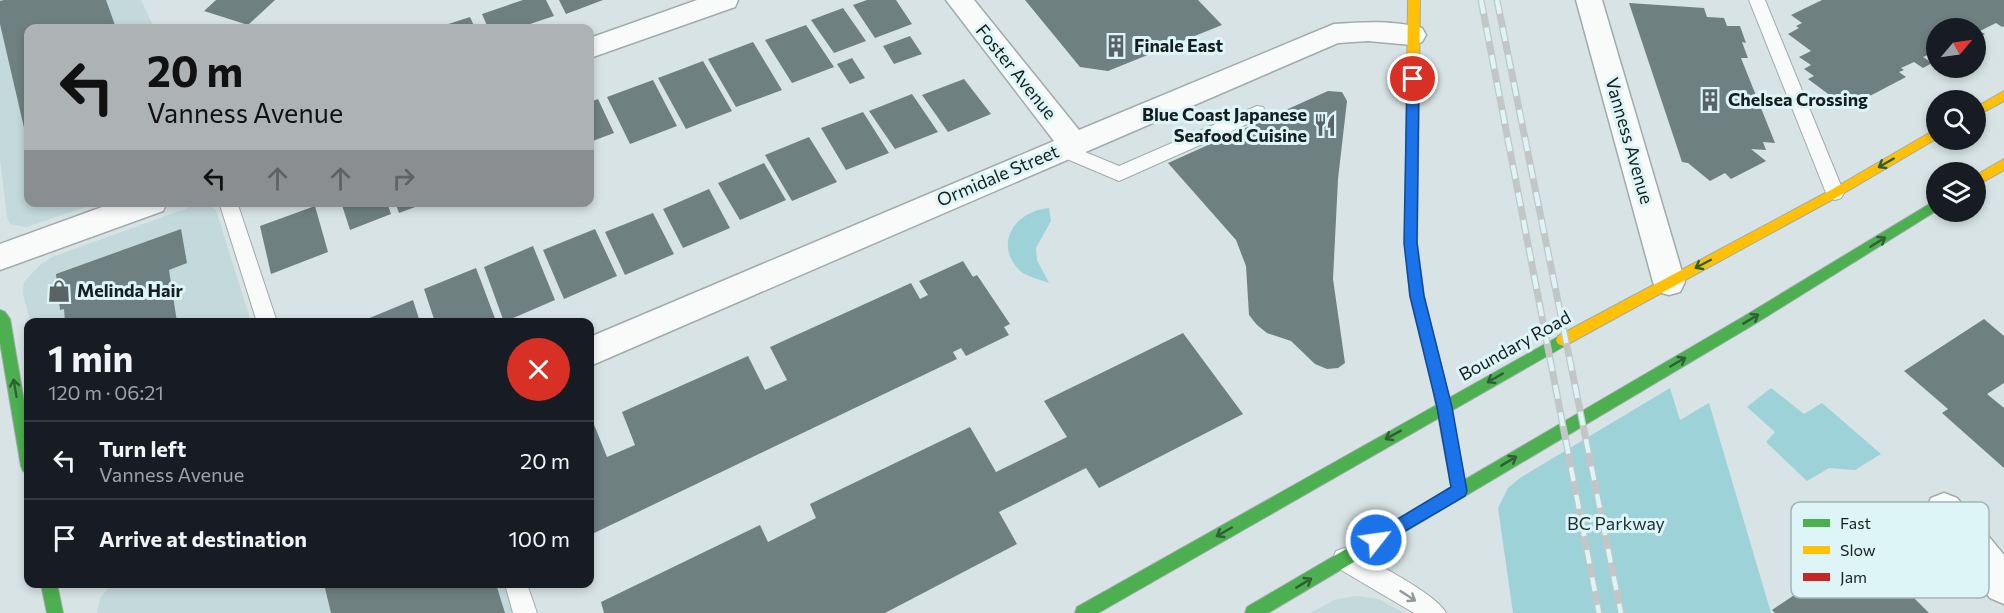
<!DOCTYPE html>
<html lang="en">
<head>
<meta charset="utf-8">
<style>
  :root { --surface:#171b24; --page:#242831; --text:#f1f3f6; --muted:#9ea1a6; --line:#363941 }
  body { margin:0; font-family:Commissioner,sans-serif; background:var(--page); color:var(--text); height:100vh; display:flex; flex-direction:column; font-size:22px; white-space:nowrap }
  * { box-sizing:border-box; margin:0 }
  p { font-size:20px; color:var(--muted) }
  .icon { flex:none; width:33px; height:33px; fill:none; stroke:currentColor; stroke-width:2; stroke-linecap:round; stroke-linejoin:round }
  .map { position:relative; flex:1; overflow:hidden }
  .drawer { position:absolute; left:24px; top:318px; width:570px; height:270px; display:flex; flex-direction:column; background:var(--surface); border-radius:12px; box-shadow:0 3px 9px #0003 }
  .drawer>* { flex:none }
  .guide { position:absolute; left:24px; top:24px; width:570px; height:183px; border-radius:12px; box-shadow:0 3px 9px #0003; background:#adb2b4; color:#111; overflow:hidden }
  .needle { width:39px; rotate:61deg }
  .fabs { position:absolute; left:1926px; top:18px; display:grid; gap:12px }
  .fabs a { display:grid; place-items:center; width:60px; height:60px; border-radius:50%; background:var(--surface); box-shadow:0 3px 9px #0003; font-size:30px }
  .pin { position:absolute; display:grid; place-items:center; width:51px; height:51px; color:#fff; margin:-26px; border:3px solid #fff; border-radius:50%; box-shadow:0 2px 6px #0007 }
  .me { position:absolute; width:66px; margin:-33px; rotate:60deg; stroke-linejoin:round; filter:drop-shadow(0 0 4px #0008) }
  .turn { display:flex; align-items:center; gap:21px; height:126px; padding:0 24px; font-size:27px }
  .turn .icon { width:78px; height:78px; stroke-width:2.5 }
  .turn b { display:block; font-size:42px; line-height:51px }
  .lanes { display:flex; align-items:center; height:57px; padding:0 24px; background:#0003; justify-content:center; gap:30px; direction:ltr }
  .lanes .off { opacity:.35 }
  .round { display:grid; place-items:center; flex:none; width:63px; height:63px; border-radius:32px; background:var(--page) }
  .summary { display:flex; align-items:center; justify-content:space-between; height:102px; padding:0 24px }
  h1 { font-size:36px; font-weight:700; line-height:45px }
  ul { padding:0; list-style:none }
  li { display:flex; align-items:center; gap:18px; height:78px; padding:0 24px; border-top:2px solid var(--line) }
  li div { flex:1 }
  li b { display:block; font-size:22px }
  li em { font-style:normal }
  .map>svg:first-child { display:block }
</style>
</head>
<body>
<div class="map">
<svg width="2004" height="613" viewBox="0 0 2004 613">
  <rect width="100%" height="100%" fill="#d7e3e4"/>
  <path fill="#c3d9dc" d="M0 0H141L154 28H28V202L98 203 26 227 10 224 7 217 0 159Z
    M201 203 208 204 216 210 251 322H30L23 293 24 282 40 265 52 257Z
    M112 584H516L525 613H97L100 598Z
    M1355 596 1378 599 1404 613H1310L1334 600Z"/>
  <path fill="#9ed2d9" d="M1049 208 1051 221 1036 248 1037 260 1049 283C1039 279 1027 277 1019 270 993 242 1016 211 1049 208Z
    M1670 388 1680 420 1709 403 1771 613H1513L1498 508 1508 488 1520 478Z
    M1771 388 1804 414 1822 403 1881 454 1855 470 1829 468 1807 481 1766 442 1775 432 1747 407Z"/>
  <path fill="#6e8180" d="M4 0H106L116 28H28V145L0 24V1Z
    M216 0H275L248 25 204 11Z
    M523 0H546L554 16 518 28H488L482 14Z
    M559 0H603L566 14Z
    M867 0H896L912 24 875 38 853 5Z
    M1025 0H1198L1222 25 1108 71 1080 67Z
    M1822 0H2004V26L2002 27 1996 23 1980 31 1985 34 1977 39 1976 28H1936V56L1930 54 1923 57 1932 63 1923 68 1914 62 1901 68 1904 70 1899 72 1906 77 1847 108 1808 79 1814 76 1804 69 1811 65 1799 57 1811 51 1788 34 1799 28 1796 26 1802 23 1791 15Z
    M1629 3 1704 8 1707 17 1724 18 1727 26H1740L1746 43 1742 42 1748 58H1741L1775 143 1763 142 1766 150 1751 149 1766 161 1731 179 1725 173 1710 181 1688 163 1682 162Z
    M843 8 866 41 834 53 811 20Z
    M470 17 475 28H436Z
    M806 25 834 67 792 83 765 40Z
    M910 36 922 54 894 64 883 46Z
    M753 42 782 90 736 107 708 59Z
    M852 58 865 78 850 84 837 64Z
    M703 61 732 111 686 129 658 78Z
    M964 79 991 114 948 132 922 95Z
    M653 80 677 126 630 144 607 97Z
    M1328 91 1342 92 1347 101 1338 179 1333 279 1345 363 1338 368 1327 369 1315 364 1291 341 1267 333 1257 325 1249 315 1246 266 1236 240 1168 163Z
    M912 94 938 132 895 149 869 111Z
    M598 99 614 133 590 142V102Z
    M863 112 889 153 846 170 821 128Z
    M809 137 837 182 792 201 765 155Z
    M764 163 786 200 740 220 718 183Z
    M709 189 730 228 683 248 663 209Z
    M341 202H387L391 214 350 230Z
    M395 202H426V203L399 213Z
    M315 206 328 252 271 274 260 226Z
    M653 213 674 254 625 275 605 232Z
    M181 229 187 263 169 270 177 322H65L64 309 60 310 56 274Z
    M595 229 617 276 564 299 543 250Z
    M533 246 555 300 504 322 484 267Z
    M963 261 973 277 977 275 1010 324 1004 327 1009 335 966 356 961 348 953 352 957 359 590 535V423L593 422 607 457 635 445 622 412 748 356 765 390 787 380 770 347 911 283 920 299 928 295 919 281Z
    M476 268 496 321 435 322 424 289Z
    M413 300 420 322H360Z
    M1984 319 2004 336V383L1987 394 2004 408V468L1942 413 1948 409 1904 371Z
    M1183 333 1243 414 1099 488 1086 468 999 512 1017 544 885 613H604L601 602 760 525 768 542 816 518 810 504 970 427 996 472 1067 437 1044 401Z
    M1842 526 1929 613H1775L1772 610 1821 577 1800 554Z
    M324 584H496L505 613H331Z"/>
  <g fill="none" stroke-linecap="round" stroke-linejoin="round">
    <g stroke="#a1abac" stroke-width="2">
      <path id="lane" d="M1749 0H1765L1844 193 1841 198 1835 200 1829 198 1826 193Z
        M1257 106 1263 107 1266 112 1263 117 1119 181 1055 154 1052 149 1055 144 1061 142 1119 166Z
        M219 202H237L277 322H257Z
        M1344 548C1366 557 1437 594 1446 613H1414L1336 567 1333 559 1336 551Z
        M505 584H527L537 613H513Z"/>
    </g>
    <g stroke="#a1abac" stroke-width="3">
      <path id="street" d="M697 0H738L735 7 590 58V38Z
        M946 0H974L1079 130 1334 24C1363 22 1393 20 1422 28L1426 35 1422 42 1412 45 1368 41 1338 43 590 366V337L1054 141Z
        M1576 0H1602L1685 282 1680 292 1669 295 1658 292 1653 282Z
        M116 202H167L163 211 0 270V244Z
        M1944 493 1957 498 2004 555V604L1990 598 1931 522 1926 510 1931 498Z"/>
    </g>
    <g stroke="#a1abac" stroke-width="2">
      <path id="fast" d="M1936 200V211L1753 325 1268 613H1245L1247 607 1743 317Z
        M0 310 5 312 10 319 28 426V473L23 471 21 466 0 342Z
        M1563 334 1568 336 1570 340 1568 344 1098 613H1075L1077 607Z
        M41 584H57L63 613H47Z"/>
    </g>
    <g stroke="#a1abac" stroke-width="2">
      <path id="slow" d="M1408 0H1420L1417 243 1424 296 1447 389 1445 393 1440 395 1435 393 1433 389 1410 296 1405 243Z
        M2004 91V101L1976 116V107Z
        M1936 129V139L1839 196 1568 344 1563 346 1558 344 1556 340 1558 336 1831 190Z
        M2004 159V170L1976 186V175Z"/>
    </g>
    <g stroke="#a1abac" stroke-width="2">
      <path id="jam" d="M1440 383 1445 385 1447 389 1466 491 1464 496 1459 498 1454 496 1452 491 1433 389 1435 385Z"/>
    </g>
    <use href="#lane" fill="#f9fbfb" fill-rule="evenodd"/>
    <use href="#street" fill="#f9fbfb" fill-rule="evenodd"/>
    <use href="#fast" fill="#4caf50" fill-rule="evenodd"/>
    <use href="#slow" fill="#ffc107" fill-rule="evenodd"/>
    <use href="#jam" fill="#c62828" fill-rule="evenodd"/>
    <g stroke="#c3c6c6" stroke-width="7">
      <path id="rail" d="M1481 0 1599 613
        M1497 0 1621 613"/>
    </g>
    <use href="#rail" stroke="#def5f7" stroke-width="4.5" stroke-dasharray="14" stroke-linecap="butt"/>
  </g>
  <defs><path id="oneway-shaft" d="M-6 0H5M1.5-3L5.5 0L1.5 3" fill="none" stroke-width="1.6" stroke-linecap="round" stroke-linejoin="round" transform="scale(1.5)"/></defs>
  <g stroke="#2e5f35">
    <use href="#oneway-shaft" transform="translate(1886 163) rotate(150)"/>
    <use href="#oneway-shaft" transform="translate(1878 242) rotate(-32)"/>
    <use href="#oneway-shaft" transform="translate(1703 264) rotate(152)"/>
    <use href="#oneway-shaft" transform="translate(1751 319) rotate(-31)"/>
    <use href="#oneway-shaft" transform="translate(1678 362) rotate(-30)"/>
    <use href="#oneway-shaft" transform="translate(1495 378) rotate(150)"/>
    <use href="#oneway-shaft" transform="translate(15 388) rotate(-100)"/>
    <use href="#oneway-shaft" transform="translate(1393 435) rotate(151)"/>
    <use href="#oneway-shaft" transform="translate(1509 461) rotate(-31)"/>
    <use href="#oneway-shaft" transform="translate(1224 532) rotate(150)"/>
    <use href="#oneway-shaft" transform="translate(1304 583) rotate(-31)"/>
  </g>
  <use stroke="#939898" href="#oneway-shaft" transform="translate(1408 596) rotate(33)"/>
  <path fill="#1a73e8" stroke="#114b97" stroke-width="1.5" d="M1413 75 1419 79 1417 243 1424 296 1452 407 1467 491 1465 496 1376 548 1371 546 1368 540 1371 535 1451 487 1437 407 1410 296 1404 243 1407 79Z"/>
  <defs>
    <g id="building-bare" transform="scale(1.8)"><path d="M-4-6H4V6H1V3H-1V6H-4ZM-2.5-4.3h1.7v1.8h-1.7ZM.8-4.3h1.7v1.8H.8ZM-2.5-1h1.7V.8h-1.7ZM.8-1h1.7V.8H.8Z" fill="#5a6364" stroke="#def5f7" stroke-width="2.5" paint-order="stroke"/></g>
    <g id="restaurant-bare" transform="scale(1.8)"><path d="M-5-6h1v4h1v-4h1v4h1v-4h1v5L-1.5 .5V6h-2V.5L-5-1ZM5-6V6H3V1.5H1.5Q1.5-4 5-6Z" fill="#5a6364" stroke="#def5f7" stroke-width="2.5" paint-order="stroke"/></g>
    <g id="shop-bare" transform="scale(1.8)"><path d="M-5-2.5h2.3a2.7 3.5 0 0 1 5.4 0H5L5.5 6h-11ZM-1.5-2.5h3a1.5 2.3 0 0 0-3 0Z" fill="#5a6364" stroke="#def5f7" stroke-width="2.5" paint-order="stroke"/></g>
  </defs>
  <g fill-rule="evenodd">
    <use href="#building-bare" x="1116" y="46"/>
    <use href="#building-bare" x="1710" y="100"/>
    <use href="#restaurant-bare" x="1325" y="125"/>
    <use href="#shop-bare" x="59" y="291"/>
  </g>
  <g text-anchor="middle" stroke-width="6" stroke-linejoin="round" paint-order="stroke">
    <g font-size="18" font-weight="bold" fill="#161e1f" stroke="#def5f7" text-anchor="start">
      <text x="1134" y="52">Finale East</text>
      <text x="1728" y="106">Chelsea Crossing</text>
      <text x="1307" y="121" text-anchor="end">Blue Coast Japanese<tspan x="1307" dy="21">Seafood Cuisine</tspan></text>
      <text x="77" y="297">Melinda Hair</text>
    </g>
    <g font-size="18" fill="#161e1f" stroke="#def5f7">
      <text transform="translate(1016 72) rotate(51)" y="6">Foster Avenue</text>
      <text transform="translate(1629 141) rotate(74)" y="6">Vanness Avenue</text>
      <text transform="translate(998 176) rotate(-23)" y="6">Ormidale Street</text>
      <text transform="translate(1515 346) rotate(-29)" y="6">Boundary Road</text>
    </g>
    <g font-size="18" fill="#192e31" stroke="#def5f7">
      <text x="1616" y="530">BC Parkway</text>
    </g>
  </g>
  <rect x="1791" y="502" width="198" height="96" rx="9" fill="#def5f7" stroke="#a2b4b6" stroke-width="1.5"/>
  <rect x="1803" y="519" width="27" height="8" fill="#4caf50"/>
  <rect x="1803" y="546" width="27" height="8" fill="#ffc107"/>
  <rect x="1803" y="573" width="27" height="8" fill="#c62828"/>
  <g font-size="16" fill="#161e1f">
    <text x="1840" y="529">Fast</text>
    <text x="1840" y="556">Slow</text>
    <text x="1840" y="583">Jam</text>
  </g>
</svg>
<div class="fabs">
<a><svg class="needle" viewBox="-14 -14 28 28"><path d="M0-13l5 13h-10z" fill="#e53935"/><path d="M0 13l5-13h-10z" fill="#9ea1a6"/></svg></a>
<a><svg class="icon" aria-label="search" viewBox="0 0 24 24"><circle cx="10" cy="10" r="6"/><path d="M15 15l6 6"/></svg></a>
<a><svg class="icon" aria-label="layers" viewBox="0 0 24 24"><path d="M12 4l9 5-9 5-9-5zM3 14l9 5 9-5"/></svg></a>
</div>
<div class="pin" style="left:1413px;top:79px;background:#d93025"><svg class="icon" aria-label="arrive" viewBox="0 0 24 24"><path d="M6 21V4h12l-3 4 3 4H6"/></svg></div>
<svg class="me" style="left:1376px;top:540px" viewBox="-20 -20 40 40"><circle r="17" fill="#1a73e8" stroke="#fff" stroke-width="3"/><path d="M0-11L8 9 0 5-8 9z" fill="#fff"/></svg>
<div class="guide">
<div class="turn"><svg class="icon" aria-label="left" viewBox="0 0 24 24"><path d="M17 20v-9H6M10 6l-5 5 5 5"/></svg><div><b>20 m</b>Vanness Avenue</div></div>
<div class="lanes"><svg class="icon" aria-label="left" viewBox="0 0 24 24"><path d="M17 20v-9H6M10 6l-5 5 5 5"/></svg><svg class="icon off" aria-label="ahead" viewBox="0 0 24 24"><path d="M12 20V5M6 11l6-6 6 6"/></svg><svg class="icon off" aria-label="ahead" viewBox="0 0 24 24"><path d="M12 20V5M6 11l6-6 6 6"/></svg><svg class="icon off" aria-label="right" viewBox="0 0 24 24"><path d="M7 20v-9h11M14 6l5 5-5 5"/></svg></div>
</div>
<section class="drawer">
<div class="summary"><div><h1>1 min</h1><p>120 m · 06:21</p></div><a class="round" style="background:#d93025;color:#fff"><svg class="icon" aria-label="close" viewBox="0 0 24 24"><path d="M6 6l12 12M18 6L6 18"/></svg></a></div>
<ul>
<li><svg class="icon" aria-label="left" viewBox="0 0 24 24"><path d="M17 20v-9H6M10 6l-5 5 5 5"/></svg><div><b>Turn left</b><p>Vanness Avenue</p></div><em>20 m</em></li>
<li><svg class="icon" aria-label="arrive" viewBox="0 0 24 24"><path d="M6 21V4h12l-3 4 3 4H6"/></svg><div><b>Arrive at destination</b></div><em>100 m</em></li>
</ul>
</section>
</div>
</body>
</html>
